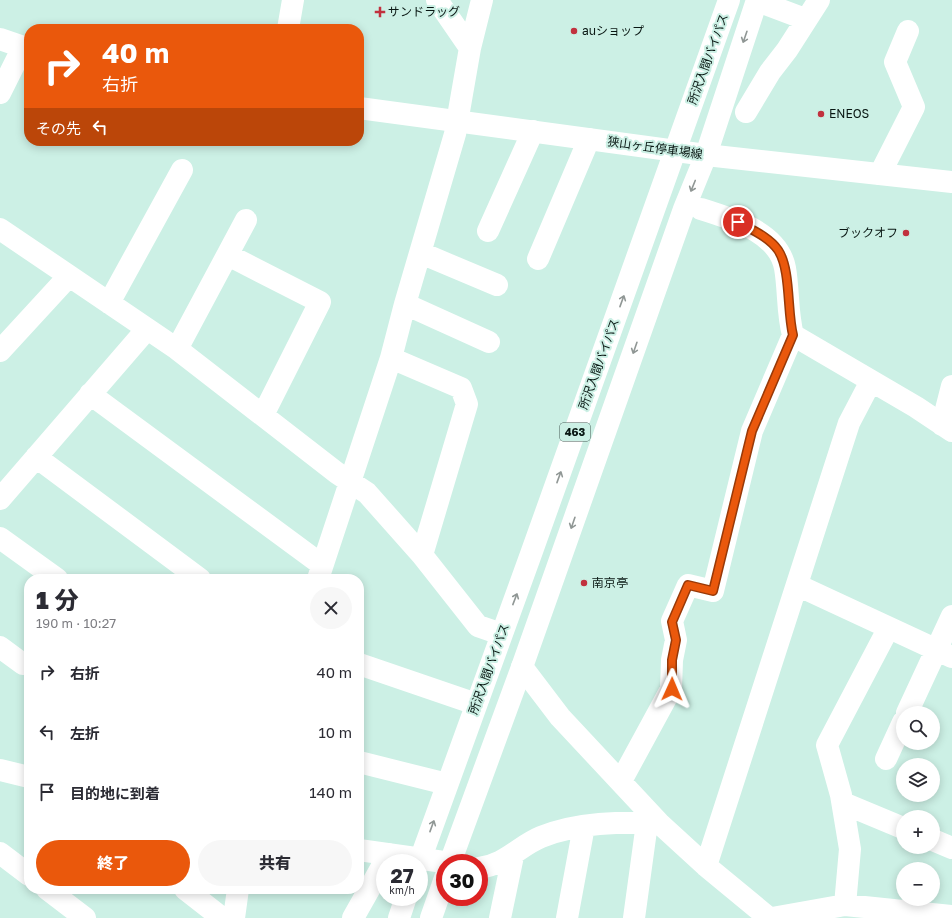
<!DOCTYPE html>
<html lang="ja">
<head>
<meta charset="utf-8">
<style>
  :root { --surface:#fff; --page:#f7f7f7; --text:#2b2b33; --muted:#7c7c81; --accent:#ea580c }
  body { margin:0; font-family:"Golos Text","Noto Sans JP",sans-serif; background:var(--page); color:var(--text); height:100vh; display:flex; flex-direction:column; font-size:15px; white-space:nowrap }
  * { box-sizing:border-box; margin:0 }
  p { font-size:13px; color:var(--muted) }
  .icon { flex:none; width:22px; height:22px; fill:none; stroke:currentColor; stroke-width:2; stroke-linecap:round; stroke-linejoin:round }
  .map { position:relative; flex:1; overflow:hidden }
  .side { position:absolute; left:24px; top:574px; width:340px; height:320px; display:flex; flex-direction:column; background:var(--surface); border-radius:16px; box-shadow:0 2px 10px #0003 }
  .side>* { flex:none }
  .banner { position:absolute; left:24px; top:24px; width:340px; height:122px; border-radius:16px; box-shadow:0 2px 10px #0003; background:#ea580c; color:#fff; overflow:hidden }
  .buttons { position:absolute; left:896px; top:706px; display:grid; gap:8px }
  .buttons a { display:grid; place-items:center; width:44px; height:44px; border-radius:50%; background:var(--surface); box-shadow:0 2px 10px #0003; font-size:20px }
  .speed { position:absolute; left:376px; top:854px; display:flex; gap:8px; font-size:20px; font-weight:700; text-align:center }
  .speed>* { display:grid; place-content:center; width:52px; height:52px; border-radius:50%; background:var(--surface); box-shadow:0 2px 10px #0003; line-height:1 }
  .speed small { font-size:10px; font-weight:400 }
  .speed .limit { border:6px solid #d22; background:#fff; color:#111 }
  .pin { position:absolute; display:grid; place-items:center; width:34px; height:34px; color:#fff; margin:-17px; border:2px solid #fff; border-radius:50%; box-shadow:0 1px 4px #0007 }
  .me { position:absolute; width:44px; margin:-22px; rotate:1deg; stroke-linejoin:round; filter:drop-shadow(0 0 3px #0008) }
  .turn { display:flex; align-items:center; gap:14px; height:84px; padding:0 12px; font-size:18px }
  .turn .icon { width:52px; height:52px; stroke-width:2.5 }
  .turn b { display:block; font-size:28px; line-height:34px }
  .then { display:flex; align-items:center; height:38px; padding:0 12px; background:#0003; gap:8px; font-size:15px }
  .round { display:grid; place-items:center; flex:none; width:42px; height:42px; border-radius:21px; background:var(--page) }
  .overview { display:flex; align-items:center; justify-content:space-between; height:68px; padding:0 12px }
  h1 { font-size:24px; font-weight:800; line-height:30px }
  .action { display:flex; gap:8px; margin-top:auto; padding:8px 12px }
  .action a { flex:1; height:46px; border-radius:24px; background:var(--accent); color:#fff; font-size:16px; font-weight:800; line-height:46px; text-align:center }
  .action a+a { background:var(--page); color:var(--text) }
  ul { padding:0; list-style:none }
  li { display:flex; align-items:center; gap:12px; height:60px; padding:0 12px }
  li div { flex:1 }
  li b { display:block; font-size:15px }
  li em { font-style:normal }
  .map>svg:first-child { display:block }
</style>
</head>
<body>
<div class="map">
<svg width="952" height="918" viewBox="0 0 952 918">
  <rect width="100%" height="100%" fill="#ccf0e5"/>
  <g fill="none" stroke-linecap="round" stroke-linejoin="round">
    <path stroke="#fff" stroke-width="22" d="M437 0 470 48
      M757 1 805 19
      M288 29 293 0
      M0 93 23 47
      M746 112 770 72 787 50 819 0
      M880 174 914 107 895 62 908 31
      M701 209C731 219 778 231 785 268 789 291 787 313 793 335L916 407 952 431
      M0 229 177 349 337 473 367 493 422 555 478 626 501 634
      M488 231 533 131
      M421 253 497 285
      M228 255 320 302 263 415
      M538 259 589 139
      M109 303 182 170
      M405 304 489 342
      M177 349 246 220
      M0 351 69 276
      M391 358 461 388 467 404 422 555
      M90 394 322 565
      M942 425 952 386
      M36 457 200 579
      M0 499 147 329
      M0 538 57 579
      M318 579 391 358 405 304 455 134 470 48 482 0
      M797 585 952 657
      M0 647 23 664
      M359 664 476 704
      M522 667 560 717 659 823 706 866 769 918
      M907 713 952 616
      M886 759 903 722
      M359 762 447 784
      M0 770 29 777
      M621 781 671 689 672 660 676 640 672 621 688 585 713 591 752 431 793 335
      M843 803 903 828
      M933 840 952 848
      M359 850 451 863
      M0 853 29 875
      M706 866 849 423 871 381
      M479 868C505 865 519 846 541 837 578 822 620 822 659 823
      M47 889 85 918
      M185 889 222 918
      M845 905 850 849 841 795 827 745 888 629
      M234 918 238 889
      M353 918 389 854
      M500 918 513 856
      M567 918 584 826
      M634 918 647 823
      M772 918 845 905 952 916"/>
    <path stroke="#fff" stroke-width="22" d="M0 39 29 49
      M359 108 706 155 952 182"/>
    <path stroke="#fff" stroke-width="22" d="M419 863 531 554 729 0
      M450 863 522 667 684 209 706 155 757 0
      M399 918 406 897
      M431 918 445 878"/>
  </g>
  <defs><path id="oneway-shaft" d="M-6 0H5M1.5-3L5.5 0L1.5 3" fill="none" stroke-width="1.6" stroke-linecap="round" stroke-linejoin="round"/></defs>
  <g stroke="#909795">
    <use href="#oneway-shaft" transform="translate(745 37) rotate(109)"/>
    <use href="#oneway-shaft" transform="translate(693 186) rotate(112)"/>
    <use href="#oneway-shaft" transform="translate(622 301) rotate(-70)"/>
    <use href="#oneway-shaft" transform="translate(635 348) rotate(109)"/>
    <use href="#oneway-shaft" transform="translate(559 477) rotate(-70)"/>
    <use href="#oneway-shaft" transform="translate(573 523) rotate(109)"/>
    <use href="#oneway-shaft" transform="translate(515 599) rotate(-69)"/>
    <use href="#oneway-shaft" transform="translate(432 826) rotate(-70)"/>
  </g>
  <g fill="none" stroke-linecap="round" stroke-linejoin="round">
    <g stroke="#983908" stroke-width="10">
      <path id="route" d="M672 689V660L676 640 672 622 688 585 713 591 752 431 793 335C787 312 791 269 778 250 769 237 752 230 738 222"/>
    </g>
    <use href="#route" stroke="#ea580c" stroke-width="7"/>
  </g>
  <g fill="#c1313e" stroke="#ccf0e5" stroke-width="1.5">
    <path d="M378 6h4v4h4v4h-4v4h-4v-4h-4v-4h4z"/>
    <circle cx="574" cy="31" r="4"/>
    <circle cx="821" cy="114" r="4"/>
    <circle cx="906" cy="233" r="4"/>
    <circle cx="584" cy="583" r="4"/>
  </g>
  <g text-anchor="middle" stroke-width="4" stroke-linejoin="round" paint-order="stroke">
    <rect fill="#ccf0e5" stroke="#445852" stroke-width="1" x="560" y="423" width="30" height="18" rx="3"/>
    <g font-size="11" font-weight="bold" fill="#091713">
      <text x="575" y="436">463</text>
    </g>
    <g font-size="12" fill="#091713" stroke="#ccf0e5" text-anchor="start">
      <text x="388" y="16">サンドラッグ</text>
      <text x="582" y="35">auショップ</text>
      <text x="829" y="118">ENEOS</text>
      <text x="898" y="237" text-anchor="end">ブックオフ</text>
      <text x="592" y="587">南京亭</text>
    </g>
    <g font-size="12" fill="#091713" stroke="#ccf0e5">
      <text transform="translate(708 59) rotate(-70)" y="4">所沢入間バイパス</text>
      <text transform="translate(655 148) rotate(8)" y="4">狭山ヶ丘停車場線</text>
      <text transform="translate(599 364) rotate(-70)" y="4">所沢入間バイパス</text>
      <text transform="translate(489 669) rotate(-70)" y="4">所沢入間バイパス</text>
    </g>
  </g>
</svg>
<div class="buttons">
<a><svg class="icon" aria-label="search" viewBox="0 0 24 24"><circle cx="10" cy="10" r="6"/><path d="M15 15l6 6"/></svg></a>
<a><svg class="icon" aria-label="layers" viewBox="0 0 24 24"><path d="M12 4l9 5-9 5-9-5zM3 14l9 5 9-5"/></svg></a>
<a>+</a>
<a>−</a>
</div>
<div class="speed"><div>27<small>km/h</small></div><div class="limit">30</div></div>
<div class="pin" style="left:738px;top:222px;background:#d93025"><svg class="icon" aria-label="arrive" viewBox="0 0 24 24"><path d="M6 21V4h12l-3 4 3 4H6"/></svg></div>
<svg class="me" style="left:672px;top:689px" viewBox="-20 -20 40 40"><path d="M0-17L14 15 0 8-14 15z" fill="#ea580c" stroke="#fff" stroke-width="4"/></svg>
<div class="banner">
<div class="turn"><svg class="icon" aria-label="right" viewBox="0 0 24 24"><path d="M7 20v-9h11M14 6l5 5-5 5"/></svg><div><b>40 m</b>右折</div></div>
<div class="then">その先<svg class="icon" aria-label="left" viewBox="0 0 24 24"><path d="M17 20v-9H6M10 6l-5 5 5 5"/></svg></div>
</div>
<section class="side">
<div class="overview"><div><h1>1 分</h1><p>190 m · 10:27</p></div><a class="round"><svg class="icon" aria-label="close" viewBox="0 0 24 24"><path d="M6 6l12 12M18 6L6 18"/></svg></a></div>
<ul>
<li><svg class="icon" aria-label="right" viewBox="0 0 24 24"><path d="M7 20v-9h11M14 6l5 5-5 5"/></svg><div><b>右折</b></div><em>40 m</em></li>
<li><svg class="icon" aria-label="left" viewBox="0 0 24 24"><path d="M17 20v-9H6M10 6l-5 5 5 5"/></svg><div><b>左折</b></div><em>10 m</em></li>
<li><svg class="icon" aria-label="arrive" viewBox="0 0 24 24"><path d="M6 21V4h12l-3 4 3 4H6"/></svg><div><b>目的地に到着</b></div><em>140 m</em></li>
</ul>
<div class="action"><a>終了</a><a>共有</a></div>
</section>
</div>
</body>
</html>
